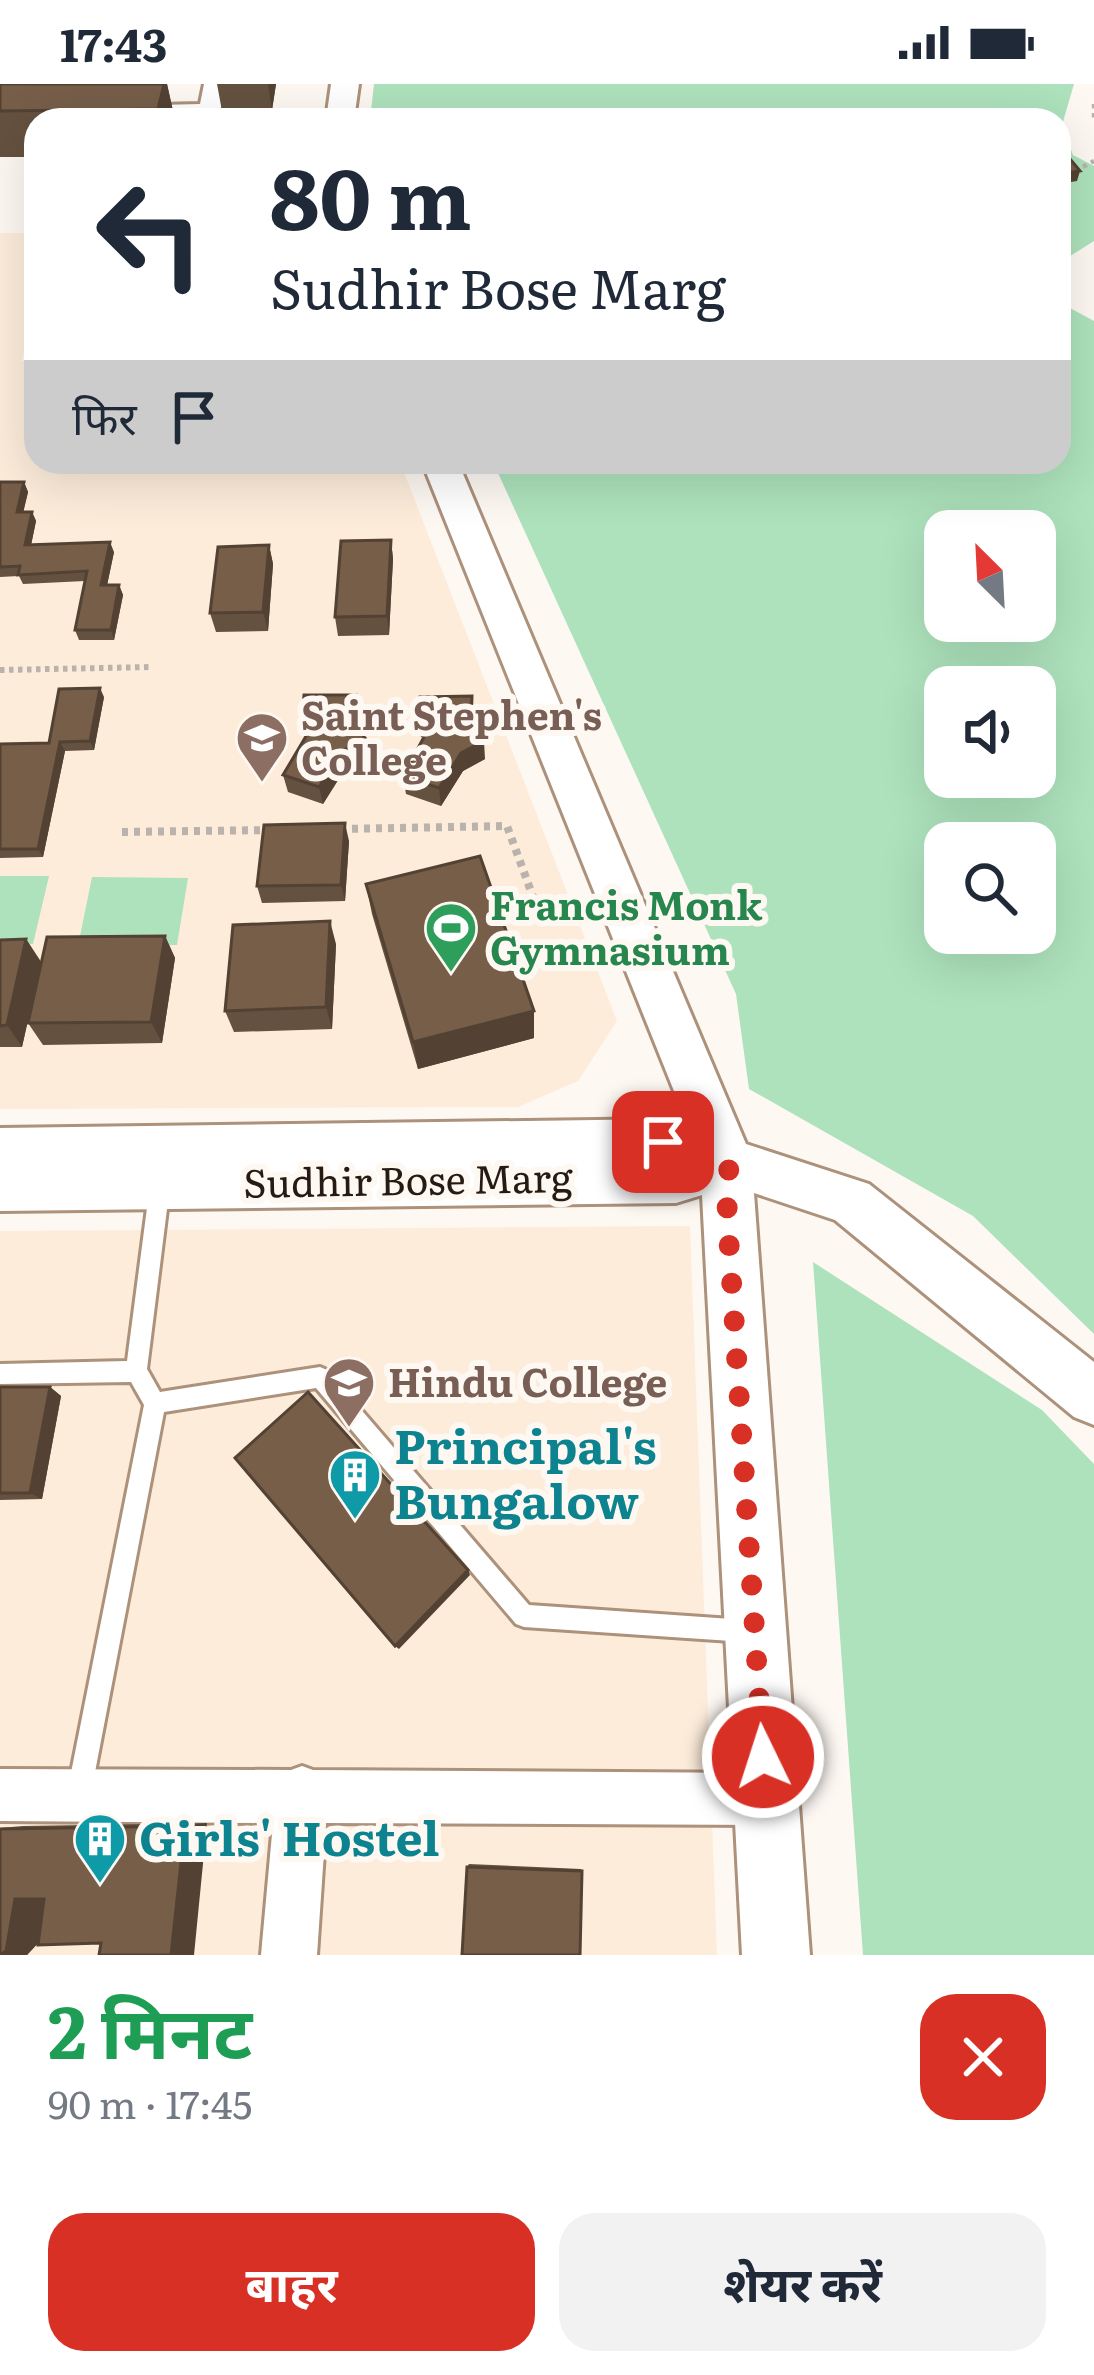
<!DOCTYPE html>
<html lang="hi">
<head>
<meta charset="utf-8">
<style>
  :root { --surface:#fff; --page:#f2f2f3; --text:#1f2937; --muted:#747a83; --accent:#d93025 }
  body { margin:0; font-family:Literata,"Noto Sans Devanagari",serif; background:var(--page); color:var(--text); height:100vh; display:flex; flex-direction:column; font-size:45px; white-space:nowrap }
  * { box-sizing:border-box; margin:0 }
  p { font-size:39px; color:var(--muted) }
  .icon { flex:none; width:66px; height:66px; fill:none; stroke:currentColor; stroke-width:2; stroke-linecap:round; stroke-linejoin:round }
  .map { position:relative; height:1871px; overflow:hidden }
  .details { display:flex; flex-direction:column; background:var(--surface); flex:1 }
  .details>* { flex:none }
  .guide { position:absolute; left:24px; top:24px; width:1047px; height:366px; border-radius:36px; box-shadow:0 12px 48px #0002; background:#fff; color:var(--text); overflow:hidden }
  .needle { width:78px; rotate:336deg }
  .controls { position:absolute; left:924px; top:426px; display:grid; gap:24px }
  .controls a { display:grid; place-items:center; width:132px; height:132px; border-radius:24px; background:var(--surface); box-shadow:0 12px 48px #0002; font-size:60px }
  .pin { position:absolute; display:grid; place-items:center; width:102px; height:102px; color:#fff; margin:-51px; border-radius:24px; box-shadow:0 6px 18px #0006 }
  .me { position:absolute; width:132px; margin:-66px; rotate:356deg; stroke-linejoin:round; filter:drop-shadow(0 0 9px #0008) }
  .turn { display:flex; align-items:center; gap:42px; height:252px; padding:0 48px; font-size:54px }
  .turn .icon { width:156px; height:156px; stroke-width:2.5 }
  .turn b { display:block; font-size:84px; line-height:102px }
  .then { display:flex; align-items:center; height:114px; padding:0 48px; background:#0003; gap:24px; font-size:45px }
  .round { display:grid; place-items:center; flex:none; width:126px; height:126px; border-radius:36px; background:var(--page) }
  .head { display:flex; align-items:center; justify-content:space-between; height:204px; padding:0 48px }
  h1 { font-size:72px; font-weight:700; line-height:90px; color:#1e9e55 }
  .action { display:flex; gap:24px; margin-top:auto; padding:24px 48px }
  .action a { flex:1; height:138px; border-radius:36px; background:var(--accent); color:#fff; font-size:48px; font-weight:700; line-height:138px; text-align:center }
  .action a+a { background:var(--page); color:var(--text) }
  .status { display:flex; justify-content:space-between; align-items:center; height:84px; padding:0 60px; background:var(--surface); direction:ltr }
  .status svg { height:33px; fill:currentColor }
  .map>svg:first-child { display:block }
</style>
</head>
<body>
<div class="status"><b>17:43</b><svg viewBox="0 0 49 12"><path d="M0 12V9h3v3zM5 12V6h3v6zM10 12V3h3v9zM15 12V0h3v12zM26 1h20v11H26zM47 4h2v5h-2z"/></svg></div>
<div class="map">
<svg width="1094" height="1871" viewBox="0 0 1094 1871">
  <rect width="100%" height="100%" fill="#fef8f3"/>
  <path fill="#fdecda" d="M0 149H36V228L21 277 36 278V378H400L617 937 578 997 518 1023 0 1025Z
    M690 1142 717 1871H0V1147Z"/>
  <path fill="#ade2bc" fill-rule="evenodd" d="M374 0H1074L1062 41 1073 71 1094 82V157L1059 179V36H370Z
    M1059 218 1094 237V1250L973 1132 749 1005 736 910 493 378H1059ZM945 447H1035V537H945ZM1035 603V693H945V603ZM1035 759V849H945V759Z
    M0 792H49L33 860H0Z
    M92 793 188 794 177 861 78 862Z
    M813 1178 1042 1326 1094 1380V1871H863Z"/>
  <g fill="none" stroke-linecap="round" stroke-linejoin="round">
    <g stroke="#ac917b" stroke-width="6">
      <path id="service" d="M160 1092 167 1095 170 1101 147 1285 160 1308 320 1283 327 1286 529 1521 746 1536 754 1539 757 1547 754 1555 746 1558 524 1543 516 1540 316 1304 164 1328 91 1709 88 1718 79 1721 70 1718 67 1709 144 1321 131 1298 0 1300V1280L127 1277 150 1101 153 1095Z"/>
    </g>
    <g stroke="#ac917b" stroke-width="6">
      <path id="minor" d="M204 0H226L219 32 119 36 107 29 119 22 200 20Z
        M302 1682 313 1686 765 1689 784 1696 791 1715 784 1734 765 1741 326 1739 317 1871H261L273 1739 0 1737V1685L291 1686Z"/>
    </g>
    <g stroke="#ac917b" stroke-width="6">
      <path id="tertiary" d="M331 0H359L354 36H326Z
        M422 378H458L746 1060 869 1100 1094 1278V1341L1074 1333 835 1136 754 1109 810 1871H742L702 1111 676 1119 0 1127V1044L667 1035 688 1042Z"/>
    </g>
    <path stroke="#bab2ac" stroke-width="4.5" stroke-dasharray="4.5 4.5" stroke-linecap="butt" d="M1094 20V36
      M1075 87 1094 77"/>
    <path stroke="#bab2ac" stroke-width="6" stroke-dasharray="4.5 4.5" stroke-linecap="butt" d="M0 586 152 583"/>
    <path stroke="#bab2ac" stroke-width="8" stroke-dasharray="6 6" stroke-linecap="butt" d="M340 745 507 742 540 832 579 823
      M122 748 271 746"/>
    <use href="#service" fill="#fff" fill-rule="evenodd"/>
    <use href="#minor" fill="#fff" fill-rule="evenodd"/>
    <use href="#tertiary" fill="#fff" fill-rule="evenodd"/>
  </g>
  <path fill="#65513f" d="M0 0H167L175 36H36V73H0Z
    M217 0H276L272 26 222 27Z
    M0 398H24L28 408 23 428H32L36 437 31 461 114 468 107 501H119L123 511 114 556H79L75 546 85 497 23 500 19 492 0 493Z
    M391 456 393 475 389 551 338 552 335 533Z
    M269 461 273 480 268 547 216 548 210 529Z
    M472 612 473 644 485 675 463 687 441 722 406 710 403 692 424 654 421 653 418 635Z
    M104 613 94 666 65 667 43 773 0 774V660L49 659Z
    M359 629 358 646 369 673 345 685 323 720 288 708 283 691 307 651 302 633Z
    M349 757 345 817 262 819 257 802Z
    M366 800 534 954 418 985 372 830Z
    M165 852 175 874 162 959 43 961 28 939Z
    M26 855 41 878 22 963H0V856Z
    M336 860 332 945 234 948 225 927Z
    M0 1303H50L61 1312 42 1415 0 1416Z
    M207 1739 101 1859H38L27 1871H0V1744L23 1742Z
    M469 1780 581 1785 582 1787 467 1783Z"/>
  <path fill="#534233" d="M164 0H167L175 36H161L158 25Z
    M268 0H276L272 26Z
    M1080 87 1077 97 1059 100V90Z
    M24 398 28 408 21 438 17 428Z
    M32 428 36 437 29 471 25 461Z
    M391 456 393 475 389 551 387 532Z
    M110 458 114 468 105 511 101 501Z
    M269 461 273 480 268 547 263 528Z
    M119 501 123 511 114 556 111 546Z
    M100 604 104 613 94 666 90 657Z
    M356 611 359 629 357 658 353 640Z
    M366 655 369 673 345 685 323 720 319 703 342 667Z
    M484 657 485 675 463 687 441 722 439 704 461 669Z
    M60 658 65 667 43 773 38 765Z
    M345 739 349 757 345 817 341 801Z
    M330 837 336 860 332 945 326 923Z
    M165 852 175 874 162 959 151 938Z
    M26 855 41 878 22 963 7 941Z
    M534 927V954L418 985 413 958Z
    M50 1303 61 1312 42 1415 30 1409Z
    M468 1486 470 1491 399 1565 395 1562Z
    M207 1739 194 1871H171L185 1742Z
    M48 1807 41 1856 27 1871H3L15 1815Z"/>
  <path fill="#765e49" stroke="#534233" stroke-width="3" d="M0 0H164L158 25 0 27Z
    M1065 69 1080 87 1059 90V70Z
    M0 398H24L17 428H32L25 461 110 458 101 501H119L111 546H75L87 487 18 491 20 482 0 483Z
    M391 456 387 532 335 533 341 457Z
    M269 461 263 528 210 529 218 463Z
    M100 604 90 657 60 658 38 765H0V660L49 659 59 605Z
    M304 611H356L353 640 366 655 342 667 319 703 283 691 315 637 302 633Z
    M472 612 471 642 484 657 461 669 439 704 403 692 432 638 418 635 420 613Z
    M345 739 341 801 257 802 264 741Z
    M480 772 534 927 413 958 366 800Z
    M330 837 326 923 225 927 233 841Z
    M165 852 151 938 28 939 47 853Z
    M26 855 7 941 0 942V856Z
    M0 1303H50L30 1409H0Z
    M308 1308 468 1486 395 1562 235 1374Z
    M185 1742 171 1871H99L101 1859 38 1861 44 1815H15L6 1867 0 1871V1745Z
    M467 1783 582 1787 580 1871H462Z"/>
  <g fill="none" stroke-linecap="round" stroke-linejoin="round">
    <path stroke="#d93025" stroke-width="21" stroke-dasharray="0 37.8" d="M663 1058 729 1080 727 1128 763 1673"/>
  </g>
  <defs>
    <g id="university-pin" transform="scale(2.7)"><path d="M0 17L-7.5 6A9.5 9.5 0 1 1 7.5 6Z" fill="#8d6e63" stroke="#fef8f3"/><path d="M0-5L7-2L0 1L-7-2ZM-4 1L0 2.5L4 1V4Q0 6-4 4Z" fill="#fff"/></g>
    <g id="stadium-pin" transform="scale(2.7)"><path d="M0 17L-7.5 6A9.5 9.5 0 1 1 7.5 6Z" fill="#2e9e5b" stroke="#fef8f3"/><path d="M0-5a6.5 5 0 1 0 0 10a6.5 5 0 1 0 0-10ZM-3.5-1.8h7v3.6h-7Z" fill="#fff"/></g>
    <g id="building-pin" transform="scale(2.7)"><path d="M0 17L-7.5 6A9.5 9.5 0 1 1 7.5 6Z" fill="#0f9aa8" stroke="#fef8f3"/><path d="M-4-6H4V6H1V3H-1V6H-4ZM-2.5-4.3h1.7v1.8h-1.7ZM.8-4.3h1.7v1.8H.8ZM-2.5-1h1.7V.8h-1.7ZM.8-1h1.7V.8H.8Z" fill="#fff"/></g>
  </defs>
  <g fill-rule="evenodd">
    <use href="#university-pin" x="262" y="654"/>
    <use href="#stadium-pin" x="451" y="844"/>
    <use href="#university-pin" x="349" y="1299"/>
    <use href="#building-pin" x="355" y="1391"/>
    <use href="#building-pin" x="100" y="1755"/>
  </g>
  <g text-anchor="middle" stroke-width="12" stroke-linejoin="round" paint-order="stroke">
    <g font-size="39" font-weight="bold" fill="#785e54" stroke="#fef8f3" text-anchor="start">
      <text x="301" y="646">Saint Stephen's<tspan x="301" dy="45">College</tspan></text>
      <text x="388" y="1313">Hindu College</text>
    </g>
    <g font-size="39" font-weight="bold" fill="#27864d" stroke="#fef8f3" text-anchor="start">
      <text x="490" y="836">Francis Monk<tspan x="490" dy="45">Gymnasium</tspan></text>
    </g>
    <g font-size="39" fill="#251b12" stroke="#fef8f3">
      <text transform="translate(408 1097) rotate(-1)" y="14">Sudhir Bose Marg</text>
    </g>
    <g font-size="48" font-weight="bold" fill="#0d838f" stroke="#fef8f3" text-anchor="start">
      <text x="394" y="1380">Principal's<tspan x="394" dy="55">Bungalow</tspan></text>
      <text x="139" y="1772">Girls' Hostel</text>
    </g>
  </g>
</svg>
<div class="controls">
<a><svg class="needle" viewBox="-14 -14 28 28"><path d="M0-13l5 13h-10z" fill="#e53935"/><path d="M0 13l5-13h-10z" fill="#747a83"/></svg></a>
<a><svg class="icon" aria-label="sound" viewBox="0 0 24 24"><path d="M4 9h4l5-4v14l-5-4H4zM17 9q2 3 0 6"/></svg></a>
<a><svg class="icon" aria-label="search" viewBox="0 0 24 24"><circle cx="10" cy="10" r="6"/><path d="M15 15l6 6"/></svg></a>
</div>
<div class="pin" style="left:663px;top:1058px;background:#d93025"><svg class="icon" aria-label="arrive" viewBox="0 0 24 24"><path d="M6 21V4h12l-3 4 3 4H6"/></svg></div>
<svg class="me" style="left:763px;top:1673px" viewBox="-20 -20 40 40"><circle r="17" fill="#d93025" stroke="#fff" stroke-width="3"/><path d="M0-11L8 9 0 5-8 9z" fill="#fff"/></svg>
<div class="guide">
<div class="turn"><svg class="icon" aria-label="left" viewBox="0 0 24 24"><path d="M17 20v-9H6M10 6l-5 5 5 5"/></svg><div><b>80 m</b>Sudhir Bose Marg</div></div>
<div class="then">फिर<svg class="icon" aria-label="arrive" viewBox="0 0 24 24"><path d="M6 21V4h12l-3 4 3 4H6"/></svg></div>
</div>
</div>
<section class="details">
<div class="head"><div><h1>2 मिनट</h1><p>90 m · 17:45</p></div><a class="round" style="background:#d93025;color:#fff"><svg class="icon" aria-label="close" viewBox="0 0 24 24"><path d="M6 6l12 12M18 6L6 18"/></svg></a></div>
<div class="action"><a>बाहर</a><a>शेयर करें</a></div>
</section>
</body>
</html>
